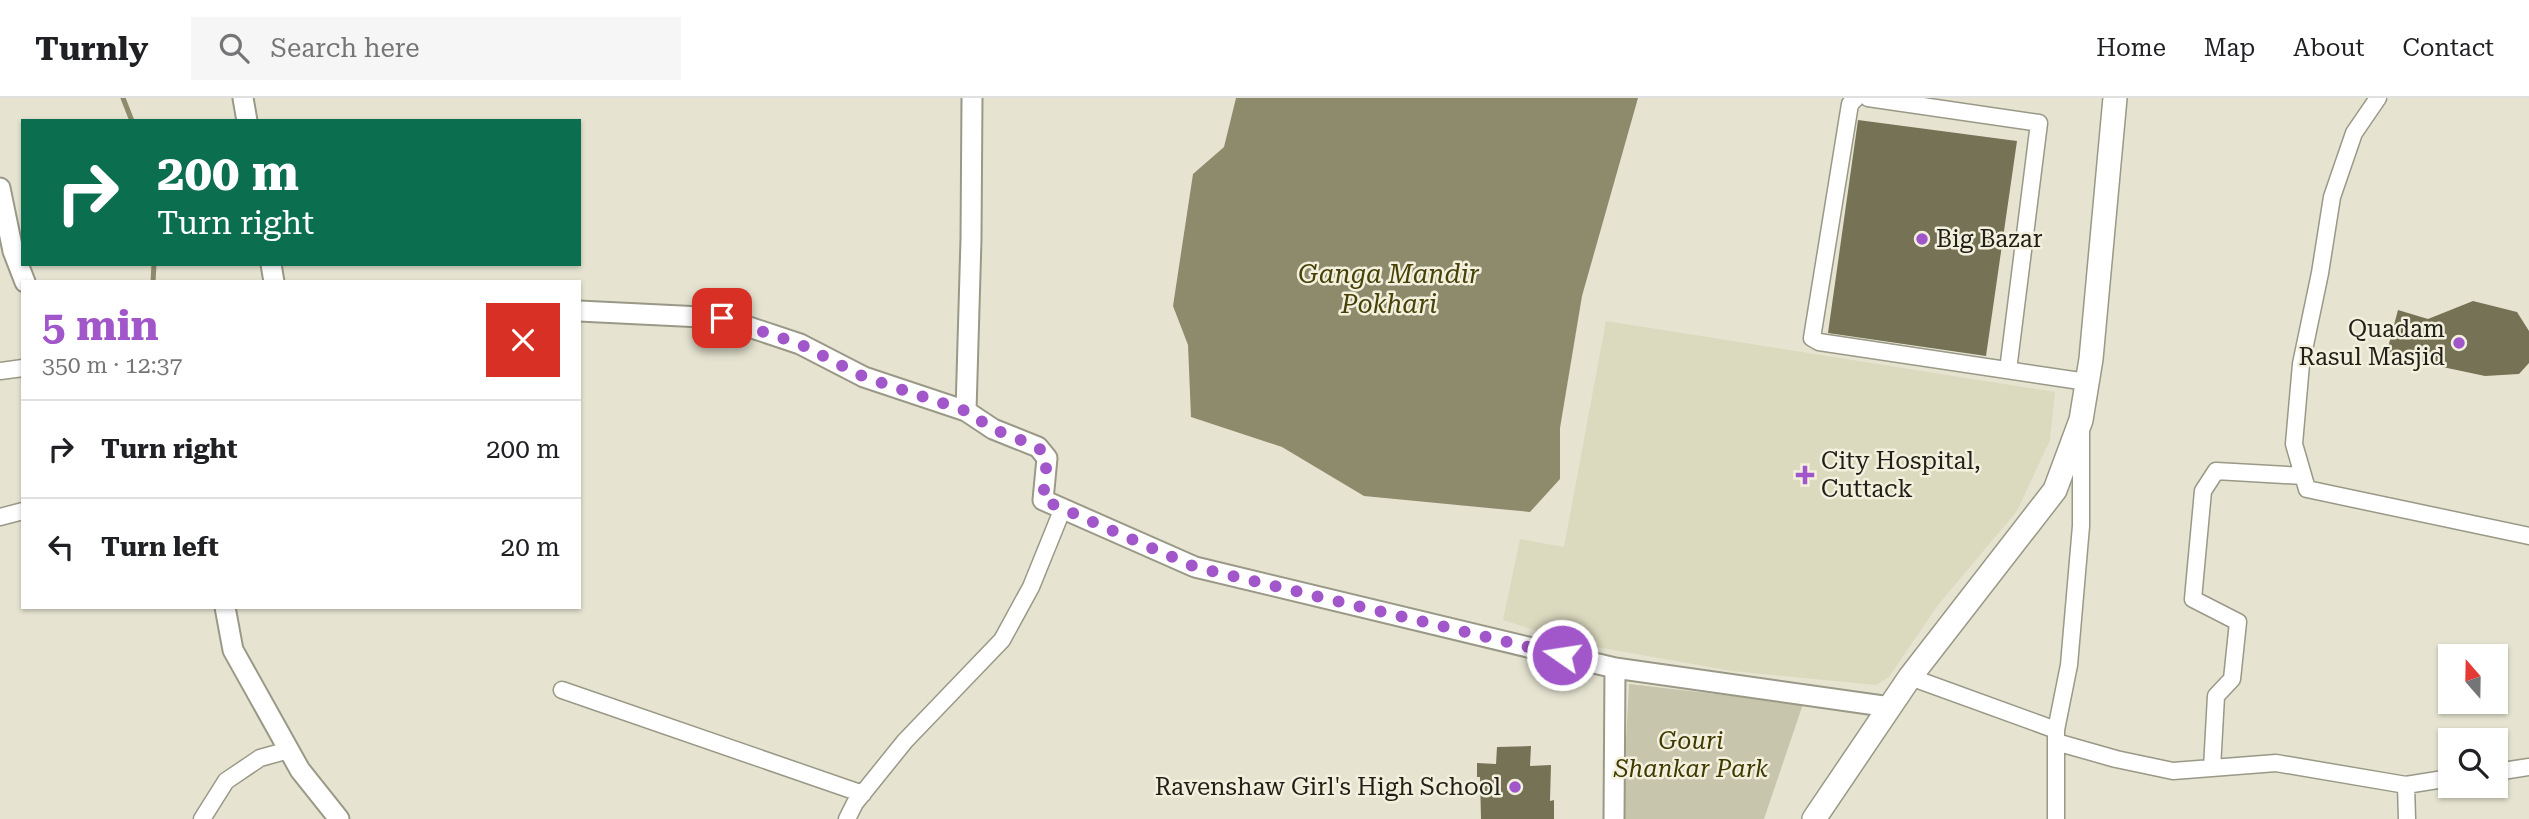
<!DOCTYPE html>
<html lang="en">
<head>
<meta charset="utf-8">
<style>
  :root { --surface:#fff; --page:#f6f6f6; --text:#202124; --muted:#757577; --line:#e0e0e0; --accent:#a156c9 }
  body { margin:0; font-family:"Roboto Serif",serif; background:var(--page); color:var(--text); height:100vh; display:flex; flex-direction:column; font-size:26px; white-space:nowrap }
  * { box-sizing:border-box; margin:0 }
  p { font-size:23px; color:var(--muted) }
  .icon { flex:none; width:38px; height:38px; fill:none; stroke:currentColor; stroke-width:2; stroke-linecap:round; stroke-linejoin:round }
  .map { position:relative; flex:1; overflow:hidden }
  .drawer { position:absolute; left:21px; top:182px; width:560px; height:329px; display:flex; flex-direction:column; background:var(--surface); border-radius:0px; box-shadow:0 2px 5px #0004 }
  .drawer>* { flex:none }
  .top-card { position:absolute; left:21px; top:21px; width:560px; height:147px; border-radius:0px; box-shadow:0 2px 5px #0004; background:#0b6e4f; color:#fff; overflow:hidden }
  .needle { width:46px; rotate:340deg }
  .tools { position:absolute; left:2438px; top:546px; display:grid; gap:14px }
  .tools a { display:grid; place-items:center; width:70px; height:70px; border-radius:0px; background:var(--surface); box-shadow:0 2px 5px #0004; font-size:35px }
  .pin { position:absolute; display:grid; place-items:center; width:60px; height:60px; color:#fff; margin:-30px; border-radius:14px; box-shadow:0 4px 10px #0006 }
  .me { position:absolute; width:77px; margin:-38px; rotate:283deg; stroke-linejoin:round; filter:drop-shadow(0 0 5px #0008) }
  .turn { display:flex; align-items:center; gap:24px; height:147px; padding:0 21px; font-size:32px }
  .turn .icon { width:91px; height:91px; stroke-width:2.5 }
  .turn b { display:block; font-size:49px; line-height:60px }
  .round { display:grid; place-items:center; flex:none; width:74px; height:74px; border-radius:0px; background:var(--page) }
  .summary { display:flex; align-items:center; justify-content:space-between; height:119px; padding:0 21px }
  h1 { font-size:42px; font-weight:700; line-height:52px; color:var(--accent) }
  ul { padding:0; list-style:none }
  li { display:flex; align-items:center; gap:21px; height:98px; padding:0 21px; border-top:2px solid var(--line) }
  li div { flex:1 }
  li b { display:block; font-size:26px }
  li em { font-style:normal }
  header { display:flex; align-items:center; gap:42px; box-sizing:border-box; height:98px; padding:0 35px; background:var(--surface); border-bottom:2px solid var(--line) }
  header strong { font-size:33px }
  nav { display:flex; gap:38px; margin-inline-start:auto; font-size:24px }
  .search { width:490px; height:63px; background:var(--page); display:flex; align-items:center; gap:18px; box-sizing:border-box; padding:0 24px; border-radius:0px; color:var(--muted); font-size:26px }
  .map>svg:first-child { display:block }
</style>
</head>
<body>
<header>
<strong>Turnly</strong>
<div class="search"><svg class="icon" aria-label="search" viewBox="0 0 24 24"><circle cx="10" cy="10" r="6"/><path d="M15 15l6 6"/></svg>Search here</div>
<nav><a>Home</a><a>Map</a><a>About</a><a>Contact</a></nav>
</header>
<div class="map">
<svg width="2529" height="721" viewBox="0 0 2529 721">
  <rect width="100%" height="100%" fill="#e6e4d1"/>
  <path fill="#dbd9be" d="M1606 223 2055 294 2050 342 2017 413 1938 507 1889 579 1876 587 1732 573 1574 545 1503 522 1520 441 1564 449Z"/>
  <path fill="#c7c5ab" d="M1629 586 1803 606 1764 721H1622Z"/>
  <path fill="#8e8b6d" d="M1236 0H1638L1582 198 1560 330V381L1530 414 1364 398 1282 349 1191 319 1188 247 1173 208 1193 76 1224 49Z"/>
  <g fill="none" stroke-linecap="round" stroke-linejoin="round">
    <path stroke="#8e8b6d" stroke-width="5" d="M123 0 132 23
      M153 184 154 166"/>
  </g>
  <path fill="#767256" d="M1858 22 2017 43 1986 258 1828 235Z
    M2473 203 2517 214 2529 233V265L2519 276 2485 278 2386 257 2398 212 2428 221Z
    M1531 648 1530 668 1551 667 1550 703 1554 702V721H1481L1480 679H1477V665L1496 666 1497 649Z"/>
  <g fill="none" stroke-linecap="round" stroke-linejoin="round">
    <g stroke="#9a9886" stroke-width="19">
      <path id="minor" d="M1856 0 1850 6 1812 240 1819 244 2087 284
        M1868 0 2039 25 2008 272
        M2378 0 2354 35 2332 99 2320 175 2301 266 2294 346 2307 391 2529 438
        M0 273 23 270
        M0 419 23 413
        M1910 579 2056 632
        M562 592 863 696
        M2056 644 2116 661 2173 673 2276 665 2406 687 2450 680
        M2212 670 2216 598 2232 581 2238 524 2193 501 2203 393 2216 373 2303 378
        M2496 674 2529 669
        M2406 687 2407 721
        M202 721 226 683 260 660 289 652
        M847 721 855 705 905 643 1002 542 1031 489 1063 410
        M2056 721V632L2069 567 2081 428V335"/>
    </g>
    <g stroke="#9a9886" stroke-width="23">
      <path id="tertiary" d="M243 0 247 23
        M0 90 13 153 25 184
        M271 166 274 184
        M579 213 722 220 800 246 864 279 966 313 993 331 1038 349 1047 360 1043 402 1195 469 1615 570 1890 609
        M966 313 971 141 972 0
        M225 509 233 552 300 672 339 721
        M1614 721 1615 570"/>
    </g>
    <g stroke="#9a9886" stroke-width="26">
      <path id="secondary" d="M1814 721 1910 579 2055 392 2081 322 2091 261 2115 0"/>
    </g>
    <use href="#minor" stroke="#fff" stroke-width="16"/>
    <use href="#tertiary" stroke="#fff" stroke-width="19"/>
    <use href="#secondary" stroke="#fff" stroke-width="23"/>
  </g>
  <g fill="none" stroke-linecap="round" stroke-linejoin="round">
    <path stroke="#a156c9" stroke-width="12" stroke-dasharray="0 21.6" d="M722 220 800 246 864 279 966 313 993 331 1038 349 1047 360 1043 402 1195 469 1562 557"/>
  </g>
  <g fill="#a156c9" stroke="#f3f1de" stroke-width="2.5">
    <circle cx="1922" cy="141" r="7"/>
    <circle cx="2459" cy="245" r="7"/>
    <path d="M1801.5 366.5h7v7h7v7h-7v7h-7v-7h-7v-7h7z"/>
    <circle cx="1515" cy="689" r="7"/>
  </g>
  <g text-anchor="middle" stroke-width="5" stroke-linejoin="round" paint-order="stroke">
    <g font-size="24" fill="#201f18" stroke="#f3f1de" text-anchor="start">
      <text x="1936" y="149">Big Bazar</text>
      <text x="2445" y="239" text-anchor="end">Quadam<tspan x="2445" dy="28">Rasul Masjid</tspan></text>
      <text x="1821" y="371">City Hospital,<tspan x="1821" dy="28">Cuttack</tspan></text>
      <text x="1501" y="697" text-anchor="end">Ravenshaw Girl's High School</text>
    </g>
    <g font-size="24" font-style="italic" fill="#3f3900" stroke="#f3f1de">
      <text x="1691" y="651">Gouri<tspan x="1691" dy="28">Shankar Park</tspan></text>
    </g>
    <g font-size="26" font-style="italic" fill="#474108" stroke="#f3f1de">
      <text x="1389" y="185">Ganga Mandir<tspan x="1389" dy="30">Pokhari</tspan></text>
    </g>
  </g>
</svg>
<div class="tools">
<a><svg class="needle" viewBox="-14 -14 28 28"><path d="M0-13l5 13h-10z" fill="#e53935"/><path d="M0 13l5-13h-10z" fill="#757577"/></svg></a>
<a><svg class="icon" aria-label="search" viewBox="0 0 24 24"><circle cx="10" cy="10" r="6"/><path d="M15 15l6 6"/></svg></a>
</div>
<div class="pin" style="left:722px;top:220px;background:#d93025"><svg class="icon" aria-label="arrive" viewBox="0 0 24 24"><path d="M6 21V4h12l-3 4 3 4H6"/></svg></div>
<svg class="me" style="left:1562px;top:557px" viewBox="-20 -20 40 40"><circle r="17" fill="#a156c9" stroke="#fff" stroke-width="3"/><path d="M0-11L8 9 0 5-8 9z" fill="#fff"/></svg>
<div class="top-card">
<div class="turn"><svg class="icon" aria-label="right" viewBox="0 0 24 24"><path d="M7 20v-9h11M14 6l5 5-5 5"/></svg><div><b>200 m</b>Turn right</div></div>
</div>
<section class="drawer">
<div class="summary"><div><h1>5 min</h1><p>350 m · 12:37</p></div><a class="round" style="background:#d93025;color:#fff"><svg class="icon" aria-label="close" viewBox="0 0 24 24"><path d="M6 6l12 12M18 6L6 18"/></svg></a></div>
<ul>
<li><svg class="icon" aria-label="right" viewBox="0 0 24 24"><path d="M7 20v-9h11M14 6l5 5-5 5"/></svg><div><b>Turn right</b></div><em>200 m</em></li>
<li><svg class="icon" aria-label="left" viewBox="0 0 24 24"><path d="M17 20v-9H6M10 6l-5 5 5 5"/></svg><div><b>Turn left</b></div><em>20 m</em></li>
</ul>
</section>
</div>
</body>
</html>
